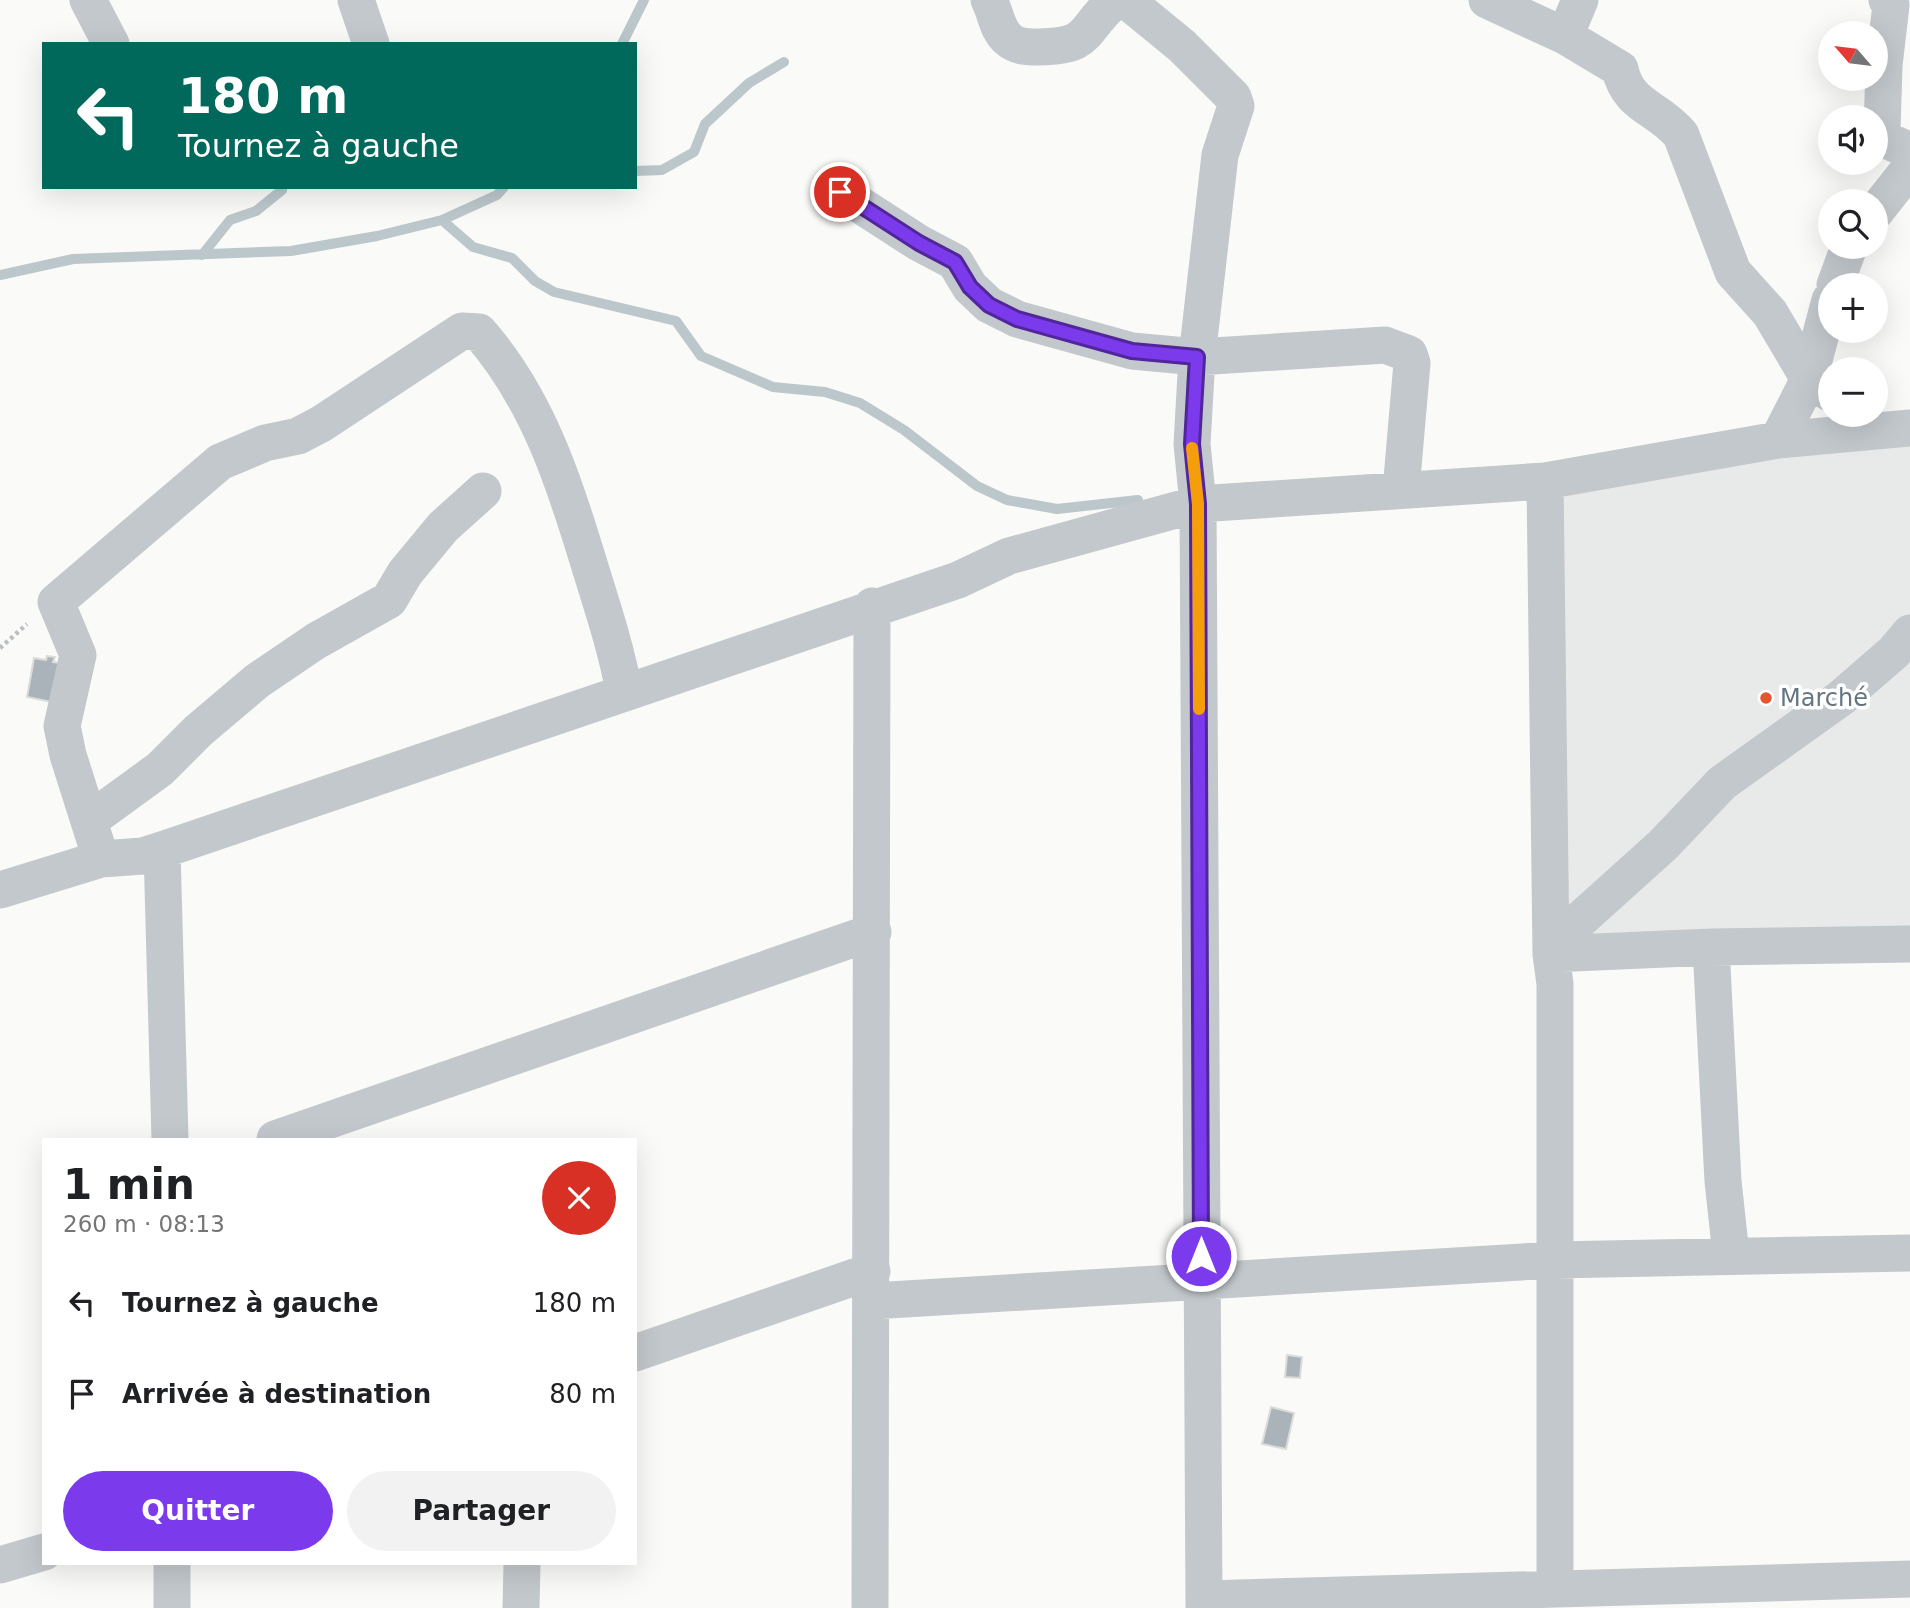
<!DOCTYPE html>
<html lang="fr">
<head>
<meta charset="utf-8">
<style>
  :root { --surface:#fff; --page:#f2f2f2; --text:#202124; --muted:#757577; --accent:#7c3aed }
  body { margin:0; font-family:"DejaVu Sans",sans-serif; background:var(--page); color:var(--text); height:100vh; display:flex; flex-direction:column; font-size:26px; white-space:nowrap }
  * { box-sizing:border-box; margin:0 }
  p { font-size:23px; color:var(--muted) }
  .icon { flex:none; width:38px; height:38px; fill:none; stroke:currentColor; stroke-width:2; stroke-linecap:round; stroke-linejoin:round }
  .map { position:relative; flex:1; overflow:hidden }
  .drawer { position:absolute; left:42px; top:1138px; width:595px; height:427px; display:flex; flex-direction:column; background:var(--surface); border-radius:0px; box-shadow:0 7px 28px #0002 }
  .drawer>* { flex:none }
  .hud { position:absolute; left:42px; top:42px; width:595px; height:147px; border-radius:0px; box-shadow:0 7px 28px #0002; background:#00695c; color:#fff; overflow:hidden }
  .needle { width:46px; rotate:298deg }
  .tools { position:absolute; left:1818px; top:21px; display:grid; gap:14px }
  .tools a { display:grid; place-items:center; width:70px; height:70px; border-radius:50%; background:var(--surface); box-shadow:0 7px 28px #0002; font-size:35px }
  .pin { position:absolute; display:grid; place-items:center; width:60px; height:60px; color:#fff; margin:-30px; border:4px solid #fff; border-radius:50%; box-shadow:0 2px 7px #0007 }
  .me { position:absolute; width:77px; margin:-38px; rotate:0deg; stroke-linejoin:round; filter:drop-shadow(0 0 5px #0008) }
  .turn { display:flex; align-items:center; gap:24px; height:147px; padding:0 21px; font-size:32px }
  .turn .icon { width:91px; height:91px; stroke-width:2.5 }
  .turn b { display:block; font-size:49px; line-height:60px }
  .round { display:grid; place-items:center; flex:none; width:74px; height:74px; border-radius:37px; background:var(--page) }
  .overview { display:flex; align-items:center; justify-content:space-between; height:119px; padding:0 21px }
  h1 { font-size:42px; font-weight:700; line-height:52px }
  .action { display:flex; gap:14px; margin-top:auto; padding:14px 21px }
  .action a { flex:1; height:80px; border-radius:42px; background:var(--accent); color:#fff; font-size:28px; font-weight:700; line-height:80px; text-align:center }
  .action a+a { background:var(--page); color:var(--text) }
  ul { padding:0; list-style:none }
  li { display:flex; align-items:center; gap:21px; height:91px; padding:0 21px }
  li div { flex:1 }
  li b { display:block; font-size:26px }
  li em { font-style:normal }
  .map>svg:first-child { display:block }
</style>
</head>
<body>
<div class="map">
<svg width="1910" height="1608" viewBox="0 0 1910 1608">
  <rect width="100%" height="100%" fill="#fafaf8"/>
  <path fill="#e8e9e9" d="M1910 442V937L1554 945V470Z"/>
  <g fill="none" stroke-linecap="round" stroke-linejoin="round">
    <path stroke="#bbc7cb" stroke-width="10" d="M622 44 644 0
      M635 171 662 170 694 152 705 124 749 83 784 62
      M442 220 473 247 512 258 535 281 554 292 676 321 701 356 773 387 825 392 860 403 904 430 977 486 1007 500 1057 509 1138 500
      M202 255 230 220 256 211 282 190 280 187
      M0 275 73 259 291 251 377 236 442 220 497 195 504 187"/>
  </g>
  <path fill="#aab3b9" stroke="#dcdcda" stroke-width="2" d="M47 656 55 657 53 662 64 664 57 703 27 697 34 658 46 660Z
    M1287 1355 1302 1357 1300 1378 1285 1377Z
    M1271 1407 1294 1413 1286 1449 1262 1444Z"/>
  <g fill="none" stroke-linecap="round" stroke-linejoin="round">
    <path stroke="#bbbfc2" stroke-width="4.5" stroke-dasharray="3.5 3.5" stroke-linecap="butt" d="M0 648 27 624"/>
    <path stroke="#c3c8cc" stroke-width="37" d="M88 0 111 44
      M356 0 371 44
      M989 0C996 13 997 30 1008 39 1016 47 1029 47 1039 47 1092 46 1080 32 1113 2L1127 1 1182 46 1233 97 1236 106 1220 155 1197 357 1192 444 1198 504 1204 1608
      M1487 0 1565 36 1620 69C1628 107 1658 107 1681 135L1733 272 1770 313 1809 379 1830 393
      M1887 0 1891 5 1884 65 1882 132 1884 139 1910 151
      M1565 36 1580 0
      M840 192 919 243 955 262 970 287 989 305 1017 319 1132 351 1197 357 1385 345 1409 354 1412 363 1401 490
      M1876 211 1910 168
      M1835 285 1849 247
      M1778 440 1809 379 1830 300
      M1545 481 1551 954 1555 984V1608
      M90 820 160 769 198 731 257 681 316 641 389 600 405 573 443 527 483 491
      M162 850 170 1139
      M101 859 68 755 62 726 78 655 56 602 220 462 265 443 298 436 321 424 462 331 479 332C538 399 565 484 590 567 603 609 616 648 624 691
      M0 890 101 859 143 856 162 850 958 580 1009 556 1198 504 1545 481 1778 440 1910 428
      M1552 945 1663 845 1722 783 1841 698 1894 652 1910 633
      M1711 947 1723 1181 1731 1255
      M1551 954 1711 947 1910 944
      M275 1139 873 932
      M872 1301 1554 1260 1910 1253
      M635 1353 872 1271
      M172 1563V1608
      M0 1565 44 1552
      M1204 1599 1910 1579
      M521 1608 522 1563
      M870 1608 872 606"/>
  </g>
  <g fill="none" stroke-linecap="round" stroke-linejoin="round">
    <g stroke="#51269a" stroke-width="18">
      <path id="route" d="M840 192 919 243 955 262 970 287 989 305 1017 319 1132 351 1197 357 1192 444 1198 504 1201 1256"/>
    </g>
    <use href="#route" stroke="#7c3aed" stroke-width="12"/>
    <path stroke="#f59e0b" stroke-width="12" d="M1192 448 1198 504 1199 709"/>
  </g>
  <circle fill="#e4572e" stroke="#fff" stroke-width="2.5" cx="1766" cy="698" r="7"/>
  <g text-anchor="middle" stroke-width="7" stroke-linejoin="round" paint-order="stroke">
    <g font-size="24" fill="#657683" stroke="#fff" text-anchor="start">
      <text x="1780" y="706">Marché</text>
    </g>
  </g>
</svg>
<div class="tools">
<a><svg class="needle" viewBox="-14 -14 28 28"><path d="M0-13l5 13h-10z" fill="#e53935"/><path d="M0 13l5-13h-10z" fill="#757577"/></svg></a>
<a><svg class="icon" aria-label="sound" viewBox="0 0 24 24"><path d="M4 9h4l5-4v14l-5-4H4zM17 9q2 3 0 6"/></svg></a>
<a><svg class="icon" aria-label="search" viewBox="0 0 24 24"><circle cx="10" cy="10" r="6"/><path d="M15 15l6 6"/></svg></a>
<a>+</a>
<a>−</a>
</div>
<div class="pin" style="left:840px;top:192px;background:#d93025"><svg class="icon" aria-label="arrive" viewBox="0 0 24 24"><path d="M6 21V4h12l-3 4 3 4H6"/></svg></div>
<svg class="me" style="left:1201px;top:1256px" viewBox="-20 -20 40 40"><circle r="17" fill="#7c3aed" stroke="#fff" stroke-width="3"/><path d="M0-11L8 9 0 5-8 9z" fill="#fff"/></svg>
<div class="hud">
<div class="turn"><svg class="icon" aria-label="left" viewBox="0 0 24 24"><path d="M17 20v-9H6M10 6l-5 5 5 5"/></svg><div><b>180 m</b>Tournez à gauche</div></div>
</div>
<section class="drawer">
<div class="overview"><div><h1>1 min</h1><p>260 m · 08:13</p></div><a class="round" style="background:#d93025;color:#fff"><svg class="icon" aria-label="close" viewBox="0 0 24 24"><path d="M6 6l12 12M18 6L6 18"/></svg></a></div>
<ul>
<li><svg class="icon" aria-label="left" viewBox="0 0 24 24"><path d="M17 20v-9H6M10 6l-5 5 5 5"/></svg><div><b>Tournez à gauche</b></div><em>180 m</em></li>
<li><svg class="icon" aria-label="arrive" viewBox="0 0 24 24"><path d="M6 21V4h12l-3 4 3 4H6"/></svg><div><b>Arrivée à destination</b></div><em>80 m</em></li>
</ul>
<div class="action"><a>Quitter</a><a>Partager</a></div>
</section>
</div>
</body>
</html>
